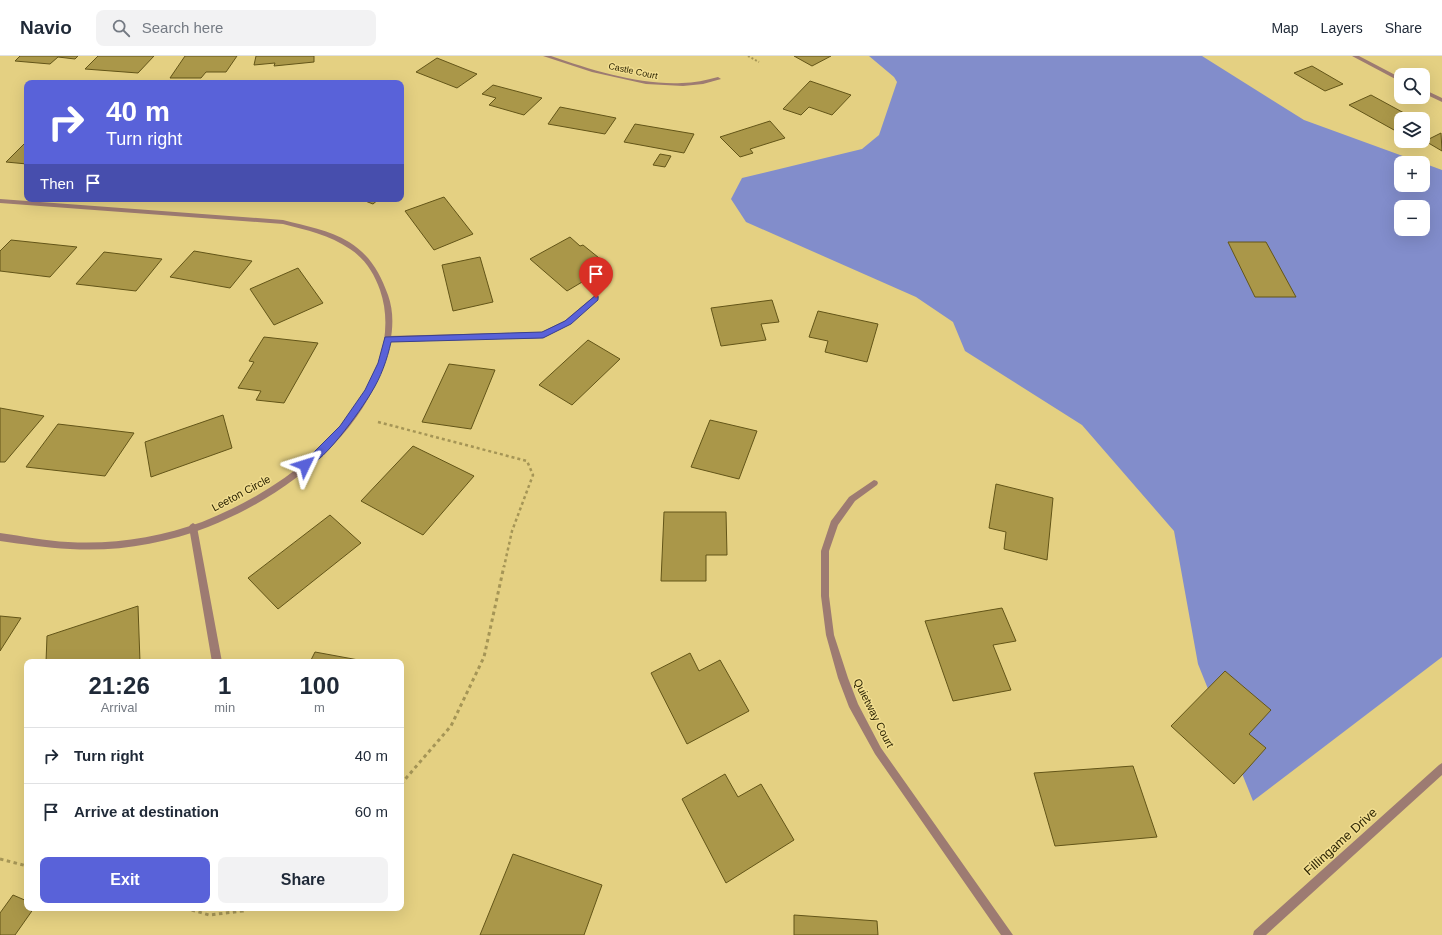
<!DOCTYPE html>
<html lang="en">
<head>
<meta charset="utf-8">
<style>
  :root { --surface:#fff; --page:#f2f2f3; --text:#1f2937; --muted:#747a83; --line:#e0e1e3; --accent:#5962d9 }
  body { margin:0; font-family:Arial,sans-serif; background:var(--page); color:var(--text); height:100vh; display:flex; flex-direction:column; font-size:15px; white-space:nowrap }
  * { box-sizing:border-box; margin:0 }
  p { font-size:13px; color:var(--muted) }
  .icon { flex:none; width:22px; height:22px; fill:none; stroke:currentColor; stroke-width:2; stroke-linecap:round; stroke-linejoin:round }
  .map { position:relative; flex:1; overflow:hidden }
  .drawer { position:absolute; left:24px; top:603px; width:380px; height:252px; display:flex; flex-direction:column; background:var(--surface); border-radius:8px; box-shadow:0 4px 16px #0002 }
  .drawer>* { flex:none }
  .top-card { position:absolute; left:24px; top:24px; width:380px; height:122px; border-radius:8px; box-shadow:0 4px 16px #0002; background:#5962d9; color:#fff; overflow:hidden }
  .fabs { position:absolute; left:1394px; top:12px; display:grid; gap:8px }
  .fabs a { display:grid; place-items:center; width:36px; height:36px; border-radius:8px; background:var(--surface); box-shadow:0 4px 16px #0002; font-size:20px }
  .pin { position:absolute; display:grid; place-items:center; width:34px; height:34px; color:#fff; margin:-41px -17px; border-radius:50% 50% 50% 0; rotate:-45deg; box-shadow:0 0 4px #0007 }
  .pin .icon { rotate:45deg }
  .me { position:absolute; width:44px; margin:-22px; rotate:49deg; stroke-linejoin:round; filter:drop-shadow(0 0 3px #0008) }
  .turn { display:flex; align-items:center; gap:14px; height:84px; padding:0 16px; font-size:18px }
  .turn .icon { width:52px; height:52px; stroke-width:2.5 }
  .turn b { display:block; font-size:28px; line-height:34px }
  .then { display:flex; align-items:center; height:38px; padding:0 16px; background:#0003; gap:8px; font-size:15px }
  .eta { display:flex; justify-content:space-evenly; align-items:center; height:68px; text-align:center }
  .eta b { font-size:24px; font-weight:700; line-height:28px }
  .action { display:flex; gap:8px; margin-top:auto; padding:8px 16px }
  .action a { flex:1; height:46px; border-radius:8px; background:var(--accent); color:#fff; font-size:16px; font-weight:700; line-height:46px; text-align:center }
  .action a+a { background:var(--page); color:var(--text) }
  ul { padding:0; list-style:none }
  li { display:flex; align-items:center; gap:12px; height:56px; padding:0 16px; border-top:1px solid var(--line) }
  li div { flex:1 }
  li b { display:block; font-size:15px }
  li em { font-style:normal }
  header { display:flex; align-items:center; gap:24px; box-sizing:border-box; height:56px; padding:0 20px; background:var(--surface); border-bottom:1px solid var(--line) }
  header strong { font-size:19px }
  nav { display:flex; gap:22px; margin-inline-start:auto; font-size:14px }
  .search { width:280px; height:36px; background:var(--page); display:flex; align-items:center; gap:10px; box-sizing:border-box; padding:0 14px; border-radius:8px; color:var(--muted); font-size:15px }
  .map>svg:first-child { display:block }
</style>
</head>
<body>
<header>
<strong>Navio</strong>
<div class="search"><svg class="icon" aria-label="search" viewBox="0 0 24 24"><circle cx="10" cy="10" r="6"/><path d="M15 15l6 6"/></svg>Search here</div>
<nav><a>Map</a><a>Layers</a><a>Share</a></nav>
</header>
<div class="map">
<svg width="1442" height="879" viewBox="0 0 1442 879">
  <rect width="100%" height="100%" fill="#e4d082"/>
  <path fill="#828dcb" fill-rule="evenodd" d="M869 0H1202L1304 64 1422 107H1401V129H1423V107L1442 114V601L1253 745 1198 608 1174 475 1082 369 965 295 953 266 916 241 746 166 731 143 742 122 862 93 879 79 897 26 894 21ZM1401 151H1423V173H1401Z"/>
  <path fill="#aa9749" stroke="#635518" d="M20 0H78L75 3 58 1 50 8 15 5Z
    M98 0H154L138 17 85 13Z
    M185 0H237L226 16H206L201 22H170Z
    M256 0H314V6L274 10 275 7 254 9Z
    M794 0H831L812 10Z
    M437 2 477 18 457 32 416 16Z
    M1312 10 1343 28 1325 35 1294 17Z
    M810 25 851 39 832 59 809 51 801 59 783 53Z
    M493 29 542 42 524 59 489 49 496 42 482 38Z
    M1371 39 1415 63H1401V71L1394 74 1349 49Z
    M560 51 616 62 605 78 548 68Z
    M770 65 785 82 750 93 753 97 740 101 720 81Z
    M635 68 694 78 684 97 624 86Z
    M1441 77 1442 95 1425 85Z
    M27 85V108L6 106Z
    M660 98 671 100 665 111 653 109Z
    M444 141 473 178 434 194 405 155Z
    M360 143H379L373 148Z
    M570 181 580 190 583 189 609 210 567 235 530 203Z
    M11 184 77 191 50 221 0 215V195Z
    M1228 186H1266L1296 241H1255Z
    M194 195 252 205 230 232 170 221Z
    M104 196 162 203 136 235 76 228Z
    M480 201 493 246 453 255 442 209Z
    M298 212 323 247 274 269 250 233Z
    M772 244 779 266 761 268 766 284 721 290 711 252Z
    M818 255 878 268 867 306 825 296 828 285 809 281Z
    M264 281 318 287 284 347 256 344 261 335 238 332 254 306 249 305Z
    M588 284 620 303 572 349 539 329Z
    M449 308 495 314 471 373 422 366Z
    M0 352 44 360 5 406H0Z
    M223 359 232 392 151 421 145 386Z
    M710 364 757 375 739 423 691 411Z
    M58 368 134 377 105 420 26 411Z
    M413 390 474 420 423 479 361 445Z
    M996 428 1053 442 1047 504 1004 493 1006 476 989 472Z
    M664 456H726L727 499H706V525H661Z
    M330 459 361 487 278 553 248 522Z
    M138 550 140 606H46L47 580Z
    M1002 552 1016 585 993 589 1011 634 953 645 925 565Z
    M0 560 21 562 0 595Z
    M315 596 364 605 363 606H310Z
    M690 597 699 615 720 604 749 655 687 688 651 617Z
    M1225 615 1271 654 1249 678 1266 692 1234 728 1171 670Z
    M1133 710 1157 781 1055 790 1034 717Z
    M725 718 738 741 761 728 794 784 726 827 682 743Z
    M513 798 602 829 584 879H480Z
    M13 839 27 845V852H34L15 879H0V857Z
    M794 859 877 865 878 879H794Z"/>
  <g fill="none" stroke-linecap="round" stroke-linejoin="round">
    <path stroke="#a59556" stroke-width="2" stroke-dasharray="2 2" stroke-linecap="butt" d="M748 0 759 6"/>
    <path stroke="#a59556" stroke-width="2.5" stroke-dasharray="3 3" stroke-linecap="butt" d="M378 366 527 405 533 419 512 475 504 511"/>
    <path stroke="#a59556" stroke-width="3" stroke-dasharray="3.5 3.5" stroke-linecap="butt" d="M401 728 451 670 484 601 504 510
      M0 803 27 810
      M185 852 209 859 243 855 247 852"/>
    <path fill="#9d7b72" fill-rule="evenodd" d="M594 240H598L599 242 570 268 543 282 388 286 385 283 388 280 542 276 566 264Z
      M193 467 196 469 197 471 222 606H212L189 471 190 469Z"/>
    <path fill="#9d7b72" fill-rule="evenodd" d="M543 0H551C592 14 638 29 682 27 694 27 706 24 718 21L721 23 703 28 683 30 646 28 592 16Z
      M1352 0H1359L1401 22V26Z
      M1423 33 1442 42V46L1423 37Z
      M0 143 283 164C306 170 329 174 349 186 370 199 380 217 388 239 396 261 392 286 384 308 357 386 283 441 208 471 164 488 116 496 70 493 46 492 23 488 0 485V477C23 480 45 485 68 486 113 489 160 481 202 466 242 450 281 428 313 399 357 360 401 295 380 234 374 217 365 203 350 193 330 179 306 174 283 168L0 147Z
      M874 424 877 425 878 427 877 429 855 445 838 469 829 495V540L834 579 848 622 858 648 881 692 1013 879H1001L875 698 849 651 838 622 826 579 821 540V495L831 465 849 441Z
      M1442 707V719L1266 879H1253L1254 875 1439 709Z"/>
  </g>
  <path fill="#5962d9" stroke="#3a408d" d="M596 239 598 240V244L571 268 543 282 391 286C387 304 381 321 371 337 363 351 317 417 302 411L301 409 340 370 365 334 378 307 385 281 542 276 565 265Z"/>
  <g text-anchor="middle" stroke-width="3" stroke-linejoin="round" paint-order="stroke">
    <g font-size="9" fill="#2f2705" stroke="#f1dd8f">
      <text transform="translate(633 15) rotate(12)" y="3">Castle Court</text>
    </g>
    <g font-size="11" fill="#2f2705" stroke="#f1dd8f">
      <text transform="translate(241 437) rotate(-28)" y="4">Leeton Circle</text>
      <text transform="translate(874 657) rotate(63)" y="4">Quietway Court</text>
    </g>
    <g font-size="13" fill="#2f2705" stroke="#f1dd8f">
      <text transform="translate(1340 785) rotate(-42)" y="5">Fillingame Drive</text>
    </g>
  </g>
</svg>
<div class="fabs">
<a><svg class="icon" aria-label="search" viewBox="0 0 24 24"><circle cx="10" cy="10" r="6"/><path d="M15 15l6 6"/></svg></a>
<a><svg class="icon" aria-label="layers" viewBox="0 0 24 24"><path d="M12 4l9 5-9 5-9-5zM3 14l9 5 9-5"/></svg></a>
<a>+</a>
<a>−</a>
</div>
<div class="pin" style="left:596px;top:242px;background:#d93025"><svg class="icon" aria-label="arrive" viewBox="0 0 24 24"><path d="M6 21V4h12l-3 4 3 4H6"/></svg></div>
<svg class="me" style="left:305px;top:409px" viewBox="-20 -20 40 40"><path d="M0-17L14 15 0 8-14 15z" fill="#5962d9" stroke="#fff" stroke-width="4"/></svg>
<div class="top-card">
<div class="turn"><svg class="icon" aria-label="right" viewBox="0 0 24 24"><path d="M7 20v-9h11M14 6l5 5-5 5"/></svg><div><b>40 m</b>Turn right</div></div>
<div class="then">Then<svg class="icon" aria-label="arrive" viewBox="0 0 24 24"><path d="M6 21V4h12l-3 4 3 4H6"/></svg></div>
</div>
<section class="drawer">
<div class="eta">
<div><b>21:26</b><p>Arrival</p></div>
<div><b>1</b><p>min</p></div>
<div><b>100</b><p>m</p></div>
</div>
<ul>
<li><svg class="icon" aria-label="right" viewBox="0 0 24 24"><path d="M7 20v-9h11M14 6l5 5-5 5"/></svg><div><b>Turn right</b></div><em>40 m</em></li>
<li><svg class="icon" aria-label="arrive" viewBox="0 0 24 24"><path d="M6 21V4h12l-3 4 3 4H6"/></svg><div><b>Arrive at destination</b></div><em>60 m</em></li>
</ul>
<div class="action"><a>Exit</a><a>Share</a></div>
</section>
</div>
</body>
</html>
